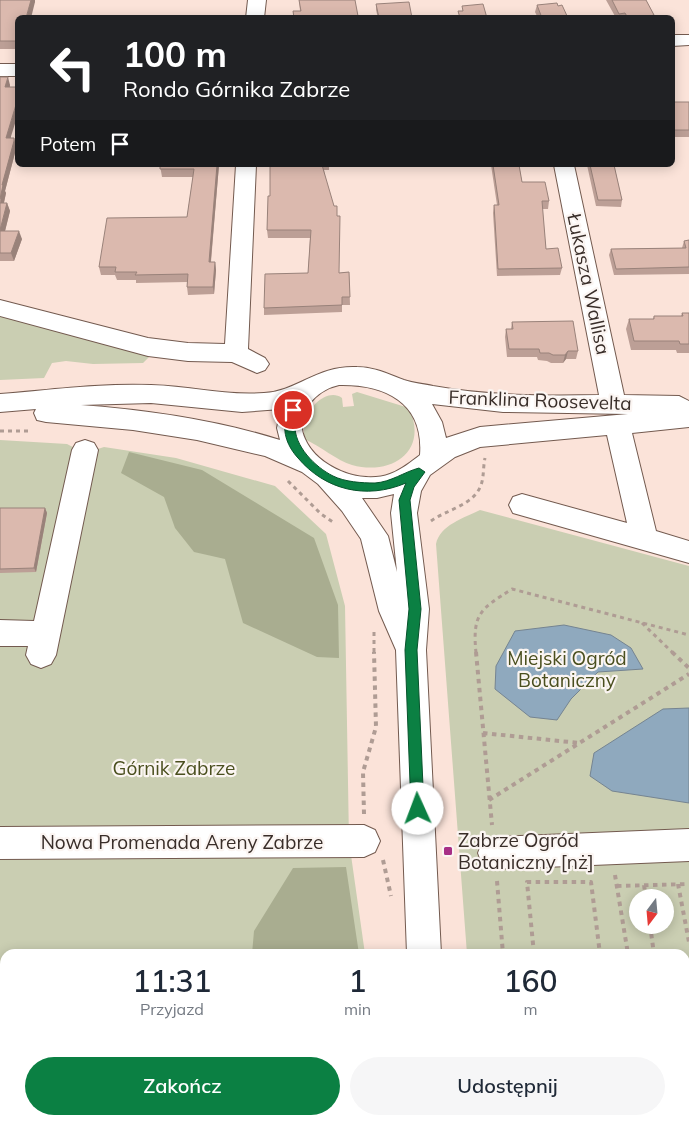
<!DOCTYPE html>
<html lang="pl">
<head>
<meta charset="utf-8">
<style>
  :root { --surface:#fff; --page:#f6f6f7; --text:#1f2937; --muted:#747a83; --accent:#0b8043 }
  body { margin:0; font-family:Mulish,sans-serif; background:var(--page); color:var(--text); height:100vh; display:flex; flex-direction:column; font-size:19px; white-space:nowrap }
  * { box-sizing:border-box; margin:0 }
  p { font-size:16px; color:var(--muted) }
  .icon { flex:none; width:28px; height:28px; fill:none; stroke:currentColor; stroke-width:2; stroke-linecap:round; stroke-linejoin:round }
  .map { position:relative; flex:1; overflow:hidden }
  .details { position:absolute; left:0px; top:949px; width:690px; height:176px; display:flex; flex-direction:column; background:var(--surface); border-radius:15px 15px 0 0; box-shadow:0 2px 12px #0003 }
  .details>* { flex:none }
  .hud { position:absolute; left:15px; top:15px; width:660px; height:152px; border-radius:8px; box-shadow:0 2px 12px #0003; background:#202124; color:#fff; overflow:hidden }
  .needle { width:32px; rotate:196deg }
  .buttons { position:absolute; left:629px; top:889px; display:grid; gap:10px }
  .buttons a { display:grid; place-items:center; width:45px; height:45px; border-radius:50%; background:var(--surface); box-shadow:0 2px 12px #0003; font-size:25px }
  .pin { position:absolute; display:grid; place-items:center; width:42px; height:42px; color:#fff; margin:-21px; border:2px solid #fff; border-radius:50%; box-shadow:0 1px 5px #0007 }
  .me { position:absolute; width:55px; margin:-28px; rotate:358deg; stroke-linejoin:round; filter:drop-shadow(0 0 4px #0008) }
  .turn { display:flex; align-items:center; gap:18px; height:105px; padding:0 25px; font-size:22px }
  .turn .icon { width:65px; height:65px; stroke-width:2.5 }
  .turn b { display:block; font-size:35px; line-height:42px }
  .then { display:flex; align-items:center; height:48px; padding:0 25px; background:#0003; gap:10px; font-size:19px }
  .eta { display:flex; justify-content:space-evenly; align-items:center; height:85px; text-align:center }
  .eta b { font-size:30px; font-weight:600; line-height:35px }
  .action { display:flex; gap:10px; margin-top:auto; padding:10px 25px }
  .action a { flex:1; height:58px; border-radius:30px; background:var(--accent); color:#fff; font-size:20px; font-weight:600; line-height:58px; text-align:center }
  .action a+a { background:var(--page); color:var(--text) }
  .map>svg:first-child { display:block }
</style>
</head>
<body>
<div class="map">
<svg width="689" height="1124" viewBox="0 0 689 1124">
  <rect width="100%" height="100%" fill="#fbe3d9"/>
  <path fill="#caceb2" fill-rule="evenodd" d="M0 313 153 353 143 363 93 364 66 361 52 363 44 378 0 380Z
    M357 392 409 408C429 451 392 476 352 465 337 461 321 446 304 439 304 433 303 425 305 419 310 406 328 388 342 398L343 407 354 406 352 394Z
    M0 440 67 444C79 451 92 452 104 447L176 458 275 486 326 534 345 606 349 841 365 954H5V1120H378L379 1124H0Z
    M480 510 689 566V1124H480V1120H685V954H467L436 544C440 525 464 518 480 510ZM638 898H665V925H638Z"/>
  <path fill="#a9ad90" d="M129 452 202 470 314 538 338 605 339 658 317 657 243 623 225 559 194 552 175 528 164 497 121 473Z
    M346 867 359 954H252L254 931 293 868Z"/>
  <path fill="#8fa9be" stroke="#758491" d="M564 625 611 635 631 648 643 669 598 672 571 699 557 720 530 717 495 689 496 666 515 631Z
    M689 708V803L612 791 590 776 594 753 663 709Z"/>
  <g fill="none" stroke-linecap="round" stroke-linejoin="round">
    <g stroke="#735a4f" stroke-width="2">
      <path id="minor" d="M248 0H266L264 18H246Z
        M672 35H689V45L672 46Z
        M0 64H18V76H0Z
        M236 165H256L248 349 265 358 269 364 265 370 257 373 232 362 188 361 148 356 0 316V300L148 338 188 343 225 344Z
        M554 165H574L624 395 679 396 689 401V427L632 433 656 531 689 541V563L513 513 509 505 513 497 522 494 627 523 607 435 480 447 455 457 430 475 421 491 417 513 429 609 426 650 441 954H407L396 650 379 611 361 539 342 511 318 484 302 472 265 456 197 440 133 430 46 422 37 420 34 413 36 409 0 412V394C50 390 100 383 151 385 189 386 226 396 264 393 298 391 317 365 357 367 374 367 388 374 404 380 413 383 424 384 433 386 488 396 544 396 599 395ZM339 385C386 384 424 403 420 455 411 462 401 470 390 474 361 485 317 467 305 439 293 414 316 390 339 385ZM151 403 242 412 281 409 277 428 280 440C217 420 147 410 81 405ZM432 404 503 412 628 414 480 427 446 438 442 422ZM394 494 391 513 397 572 388 536 362 498H377Z
        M85 440 94 443 98 450 56 655 51 664 41 668 31 664 26 655 28 646H0V620L34 621 72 450 76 443Z
        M364 825 375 830 380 841 375 852 364 857 0 859V827Z
        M689 829V861L494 869 482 864 478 853 482 842 494 837Z
        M412 1120H450V1124H412Z"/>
    </g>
    <path stroke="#af9c94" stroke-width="3" stroke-dasharray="4 4" stroke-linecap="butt" d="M0 431H32
      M288 481 321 514 333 522
      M431 521C446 510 474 505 481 485 484 477 483 467 485 458
      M642 623 673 653
      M374 632V653
      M476 653C472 613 481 609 512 589L689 635"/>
    <path stroke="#af9c94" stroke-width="4" stroke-dasharray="4.5 4.5" stroke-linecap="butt" d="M476 652 492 825
      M672 652 689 668
      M483 733 579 743
      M489 800 689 674
      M364 814 363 772 376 727 374 652
      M383 860 391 896
      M615 875 628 954
      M497 881 503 954
      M678 884 689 942
      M644 885 646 898
      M617 886 689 884
      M650 925 654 954
      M534 954 527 882H591L600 954
      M685 1058H689
      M0 1066H5
      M517 1120V1124
      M556 1120V1124
      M590 1120V1124
      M624 1120 625 1124
      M653 1120 654 1124
      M682 1120 683 1124"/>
    <use href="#minor" fill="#fff" fill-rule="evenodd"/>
  </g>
  <path fill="#bc9f96" d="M0 0 35 2 18 18V49H0Z
    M299 0H355L358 18H293V11H300Z
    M606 0H646L654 15 653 18H616Z
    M376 4 412 18H378L376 10Z
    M537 5 558 6 568 18H538L535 12Z
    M0 77 10 85 11 138H14L16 146V149L5 191 6 193 4 203H7L10 211 5 231 22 239 14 261H0Z
    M672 102H689V137H672Z
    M160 165H219L211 262H215L216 270 214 294 188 295 187 287V282L136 283V280H117L115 275H101L99 267 187 217 193 177H162Z
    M270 165H329V170H324L339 273 349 272 350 305H342V312L264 315V308L308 273 310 238H268L267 230 270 196Z
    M491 165H519L522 182 549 201 548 209H542L546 249 562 268 560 275 497 276 493 213 494 205H497Z
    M587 165H614L622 200 621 207 596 206Z
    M689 240V274L614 275 609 255 611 249 682 248 684 241Z
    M682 313H689V353H677L676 350H631L626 329 629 319H653L654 316H681Z
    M512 322 578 351 576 359H566L563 363H551L547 361 538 360 537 357H507L505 337 506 329H511Z
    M0 508H45L47 513 36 572 0 573Z"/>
  <path fill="#99827a" d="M31 0H35V2L31 18H26Z
    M8 77 10 85 8 95 5 87Z
    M18 98V114L8 146 6 138Z
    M14 138 16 146V149L5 191 6 193 2 211 0 206 2 185Z
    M217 165H219L210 270 209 262Z
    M7 203 10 211 3 239 0 231Z
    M19 231 22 239 14 261 11 253Z
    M215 262 216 270 214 294 213 287Z
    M568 351 566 359 563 363 565 355Z
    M45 508 47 513 36 572 34 568Z"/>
  <path fill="#dbb9ae" stroke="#99827a" d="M0 0H31L26 18H18V41H0Z
    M299 0H355L358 16 333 18H294L293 11H301Z
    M612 0H646L654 15 650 16 651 18H628L625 13 619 14Z
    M409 2 412 18H379L376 4Z
    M557 3 558 6 562 5 568 18H542L537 5Z
    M483 4 487 18H460L458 11H463L462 6Z
    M0 77H8L5 87H18V98L6 138H14V141L2 185H3L0 199Z
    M672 102H689V130H672Z
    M160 165H217L209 262H215L213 287H187L188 274 135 275 137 272H115L116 267H99L107 218 187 217 194 169H160Z
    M270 165H322L334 206H337V216H340L339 273 349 272 350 297H342V305L264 308 265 274 308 273 311 230H267L268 196H270Z
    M493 165H519L522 182H545L549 201H542L546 249 558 248 562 268 498 269 494 205H499Z
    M590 165H614L622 200H598Z
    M0 203H7L0 230Z
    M0 231H19L11 253H0Z
    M689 240V267L616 269 611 249 686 248 684 241Z
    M682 313H689V344H680L679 341H634L629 319H654V316H683Z
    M573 321 578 351H568L565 355H553L549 353H540L539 349H509L506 329H513L512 322Z
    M0 508H45L34 568 0 569Z"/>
  <path fill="#0b8043" stroke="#07532c" d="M293 406 298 410C297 415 295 420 295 425 294 446 315 467 333 476 345 482 362 483 375 483 391 482 404 472 419 468L425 472 414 487 410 500 421 609 417 650 424 809 422 813 418 815 413 813 411 809 405 650 409 609 399 500 406 483C366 500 325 490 298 458 288 447 282 433 286 418 287 413 287 408 293 406Z"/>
  <rect fill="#a72f86" stroke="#fbf5f2" stroke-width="2" x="443" y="846" width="10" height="10" rx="2.5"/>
  <g text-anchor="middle" stroke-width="4.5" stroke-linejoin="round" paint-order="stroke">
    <g font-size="19" fill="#392e29" stroke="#fbf5f2">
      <text transform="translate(589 284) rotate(78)" y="7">Łukasza Wallisa</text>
      <text transform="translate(540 400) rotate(2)" y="7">Franklina Roosevelta</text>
      <text x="182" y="849">Nowa Promenada Areny Zabrze</text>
    </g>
    <g font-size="19" fill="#4a4f1e" stroke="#fbf5f2">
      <text x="567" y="665">Miejski Ogród<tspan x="567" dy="22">Botaniczny</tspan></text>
      <text x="174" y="775">Górnik Zabrze</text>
    </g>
    <g font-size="19" fill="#392e29" stroke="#fbf5f2" text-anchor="start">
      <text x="458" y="847">Zabrze Ogród<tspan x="458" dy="22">Botaniczny [nż]</tspan></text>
    </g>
  </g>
</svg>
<div class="buttons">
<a><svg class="needle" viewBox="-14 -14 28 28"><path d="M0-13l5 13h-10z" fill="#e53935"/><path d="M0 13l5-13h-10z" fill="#747a83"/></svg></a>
</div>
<div class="pin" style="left:293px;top:410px;background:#d93025"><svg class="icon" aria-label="arrive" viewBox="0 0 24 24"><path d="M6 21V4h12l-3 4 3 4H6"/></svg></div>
<svg class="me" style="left:418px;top:809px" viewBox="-20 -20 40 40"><circle r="19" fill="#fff"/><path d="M0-13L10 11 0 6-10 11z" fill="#0b8043"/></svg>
<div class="hud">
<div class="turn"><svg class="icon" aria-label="left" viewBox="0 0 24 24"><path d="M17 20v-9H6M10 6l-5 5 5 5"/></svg><div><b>100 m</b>Rondo Górnika Zabrze</div></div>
<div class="then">Potem<svg class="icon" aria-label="arrive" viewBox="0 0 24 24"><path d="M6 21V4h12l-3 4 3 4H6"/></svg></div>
</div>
<section class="details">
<div class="eta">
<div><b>11:31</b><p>Przyjazd</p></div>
<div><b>1</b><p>min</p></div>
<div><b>160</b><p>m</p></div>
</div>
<div class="action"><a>Zakończ</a><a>Udostępnij</a></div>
</section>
</div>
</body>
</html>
